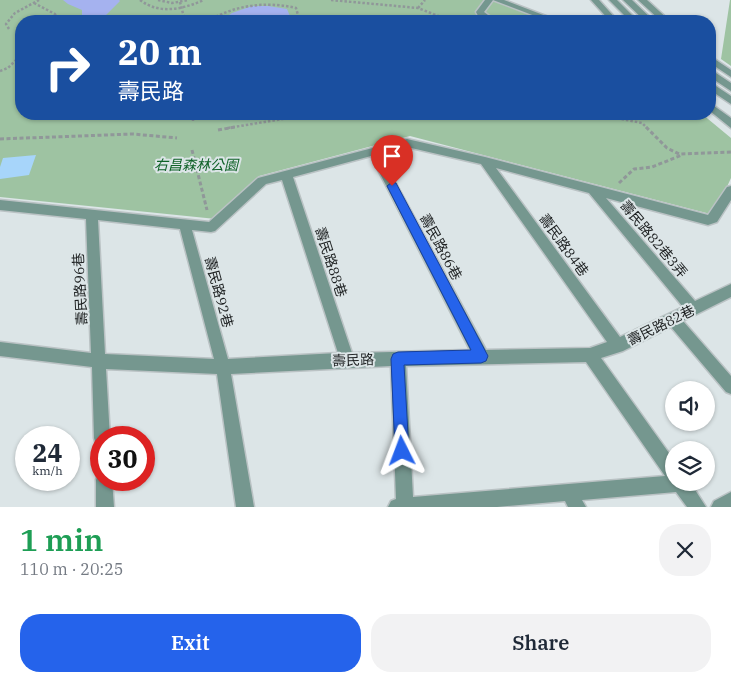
<!DOCTYPE html>
<html lang="en">
<head>
<meta charset="utf-8">
<style>
  :root { --surface:#fff; --page:#f2f2f3; --text:#1f2937; --muted:#747a83; --accent:#2563eb }
  body { margin:0; font-family:"IBM Plex Serif","Noto Sans TC",serif; background:var(--page); color:var(--text); height:100vh; display:flex; flex-direction:column; font-size:19px; white-space:nowrap }
  * { box-sizing:border-box; margin:0 }
  p { font-size:16px; color:var(--muted) }
  .icon { flex:none; width:28px; height:28px; fill:none; stroke:currentColor; stroke-width:2; stroke-linecap:round; stroke-linejoin:round }
  .map { position:relative; height:507px; overflow:hidden }
  .sheet { display:flex; flex-direction:column; background:var(--surface); flex:1 }
  .sheet>* { flex:none }
  .banner { position:absolute; left:15px; top:15px; width:701px; height:105px; border-radius:20px; box-shadow:0 1px 4px #0004; background:#1a4fa0; color:#fff; overflow:hidden }
  .controls { position:absolute; left:665px; top:381px; display:grid; gap:10px }
  .controls a { display:grid; place-items:center; width:50px; height:50px; border-radius:50%; background:var(--surface); box-shadow:0 1px 4px #0004; font-size:25px }
  .speed { position:absolute; left:15px; top:426px; display:flex; gap:10px; font-size:25px; font-weight:700; text-align:center }
  .speed>* { display:grid; place-content:center; width:65px; height:65px; border-radius:50%; background:var(--surface); box-shadow:0 1px 4px #0004; line-height:1 }
  .speed small { font-size:12px; font-weight:400 }
  .speed .limit { border:8px solid #d22; background:#fff; color:#111 }
  .pin { position:absolute; display:grid; place-items:center; width:42px; height:42px; color:#fff; margin:-51px -21px; border-radius:50% 50% 50% 0; rotate:-45deg; box-shadow:0 0 5px #0007 }
  .pin .icon { rotate:45deg }
  .me { position:absolute; width:55px; margin:-28px; rotate:357deg; stroke-linejoin:round; filter:drop-shadow(0 0 4px #0008) }
  .turn { display:flex; align-items:center; gap:18px; height:105px; padding:0 20px; font-size:22px }
  .turn .icon { width:65px; height:65px; stroke-width:2.5 }
  .turn b { display:block; font-size:35px; line-height:42px }
  .round { display:grid; place-items:center; flex:none; width:52px; height:52px; border-radius:20px; background:var(--page) }
  .overview { display:flex; align-items:center; justify-content:space-between; height:85px; padding:0 20px }
  h1 { font-size:30px; font-weight:600; line-height:38px; color:#1e9e55 }
  .button { display:flex; gap:10px; margin-top:auto; padding:10px 20px }
  .button a { flex:1; height:58px; border-radius:20px; background:var(--accent); color:#fff; font-size:20px; font-weight:600; line-height:58px; text-align:center }
  .button a+a { background:var(--page); color:var(--text) }
  .map>svg:first-child { display:block }
</style>
</head>
<body>
<div class="map">
<svg width="731" height="507" viewBox="0 0 731 507">
  <rect width="100%" height="100%" fill="#dce5e7"/>
  <path fill="#9ec3a2" d="M0 0H496L556 21H21V114H702L731 138V178L714 215 410 136 259 176 216 219 0 197Z
    M730 0H731V66L721 59Z"/>
  <path fill="#a5b2ef" d="M63 0H119L120 1 105 16 103 21H78L82 17V10L68 4Z
    M252 6H268L287 9 292 21H220L232 13Z"/>
  <path fill="#a7d5fa" d="M36 155 29 175 0 179V167L3 158Z"/>
  <g fill="none" stroke-linecap="round" stroke-linejoin="round">
    <g stroke="#bac2c4" stroke-width="3">
      <path id="minor" d="M485 0H493L484 12 496 21C487 21 480 21 476 12Z
        M493 0H504L559 21H548Z
        M591 0H599L618 21H610Z
        M609 0H617L638 21H630Z
        M623 0H632L654 21H645Z
        M638 0H647L670 21H661Z
        M710 56 731 70V77L710 63Z
        M710 69 731 83V91L710 77Z
        M710 82 731 96V104L710 90Z
        M710 103 731 118V128L710 111Z
        M407 139 485 157 708 215 727 187 731 186V200L717 222 708 225 606 198 695 301 731 284V297L683 321 731 376V394L726 392 671 327 623 351 601 358 674 460V482H690L706 507H687L676 492 582 500 586 507H568L565 501 497 507H388L391 501 396 499 391 366 231 374 254 507H236L217 374 106 369 110 438H101V446L96 444 94 438 92 367 0 356V342L91 353 86 219 0 210V200L209 222 258 178ZM407 147 481 164 607 342 590 348 486 350 380 154ZM371 156 470 350 352 353 293 177ZM496 168 589 193 683 307 620 337ZM282 180 338 353 228 359 192 230 211 232 215 231 266 184ZM98 220 180 229 214 359 105 354ZM586 362 665 476 413 497 406 366Z
        M101 473V480H112L114 507H96V480L98 474Z
        M731 492V507H711L714 501Z"/>
    </g>
    <path stroke="#909799" stroke-width="2.5" stroke-dasharray="2.5 2" stroke-linecap="butt" d="M140 0C160 15 183 9 204 0
      M158 0 172 3 189 0
      M331 0 418 8 451 21
      M180 2 185 21
      M34 3 55 14 58 21
      M418 8 425 0
      M89 21 108 19 125 21
      M208 21C235 5 266 1 296 8L298 15
      M9 29 6 24 15 13 39 0
      M0 71 8 68 21 55
      M193 114V122
      M595 114 642 123 647 128
      M228 128 313 114"/>
    <path stroke="#909799" stroke-width="3" stroke-dasharray="4 2.5" stroke-linecap="butt" d="M646 127 667 148 679 154 731 152
      M218 130 235 127
      M0 139 133 134 177 138
      M192 150 207 210
      M619 183 634 169 652 167 682 155"/>
    <use href="#minor" fill="#75978f" fill-rule="evenodd"/>
  </g>
  <path fill="#2563eb" stroke="#184099" d="M392 182 396 183 488 356 486 361 481 363 404 365 409 451 407 456 402 458 397 456 395 451 391 359 393 354 398 352 471 350 387 186Z"/>
  <g text-anchor="middle" stroke-width="4" stroke-linejoin="round" paint-order="stroke">
    <g font-size="14" font-style="italic" fill="#0f6228" stroke="#dce5e7">
      <text x="196" y="170">右昌森林公園</text>
    </g>
    <g font-size="14" fill="#1e2122" stroke="#dce5e7">
      <text transform="translate(654 239) rotate(50)" y="5">壽民路82巷3弄</text>
      <text transform="translate(564 245) rotate(54)" y="5">壽民路84巷</text>
      <text transform="translate(441 247) rotate(62)" y="5">壽民路86巷</text>
      <text transform="translate(331 262) rotate(72)" y="5">壽民路88巷</text>
      <text transform="translate(80 289) rotate(-93)" y="5">壽民路96巷</text>
      <text transform="translate(219 292) rotate(75)" y="5">壽民路92巷</text>
      <text transform="translate(661 325) rotate(-26)" y="5">壽民路82巷</text>
      <text transform="translate(353 360) rotate(-2)" y="5">壽民路</text>
    </g>
  </g>
</svg>
<div class="controls">
<a><svg class="icon" aria-label="sound" viewBox="0 0 24 24"><path d="M4 9h4l5-4v14l-5-4H4zM17 9q2 3 0 6"/></svg></a>
<a><svg class="icon" aria-label="layers" viewBox="0 0 24 24"><path d="M12 4l9 5-9 5-9-5zM3 14l9 5 9-5"/></svg></a>
</div>
<div class="speed"><div>24<small>km/h</small></div><div class="limit">30</div></div>
<div class="pin" style="left:392px;top:186px;background:#d93025"><svg class="icon" aria-label="arrive" viewBox="0 0 24 24"><path d="M6 21V4h12l-3 4 3 4H6"/></svg></div>
<svg class="me" style="left:402px;top:451px" viewBox="-20 -20 40 40"><path d="M0-17L14 15 0 8-14 15z" fill="#2563eb" stroke="#fff" stroke-width="4"/></svg>
<div class="banner">
<div class="turn"><svg class="icon" aria-label="right" viewBox="0 0 24 24"><path d="M7 20v-9h11M14 6l5 5-5 5"/></svg><div><b>20 m</b>壽民路</div></div>
</div>
</div>
<section class="sheet">
<div class="overview"><div><h1>1 min</h1><p>110 m · 20:25</p></div><a class="round"><svg class="icon" aria-label="close" viewBox="0 0 24 24"><path d="M6 6l12 12M18 6L6 18"/></svg></a></div>
<div class="button"><a>Exit</a><a>Share</a></div>
</section>
</body>
</html>
